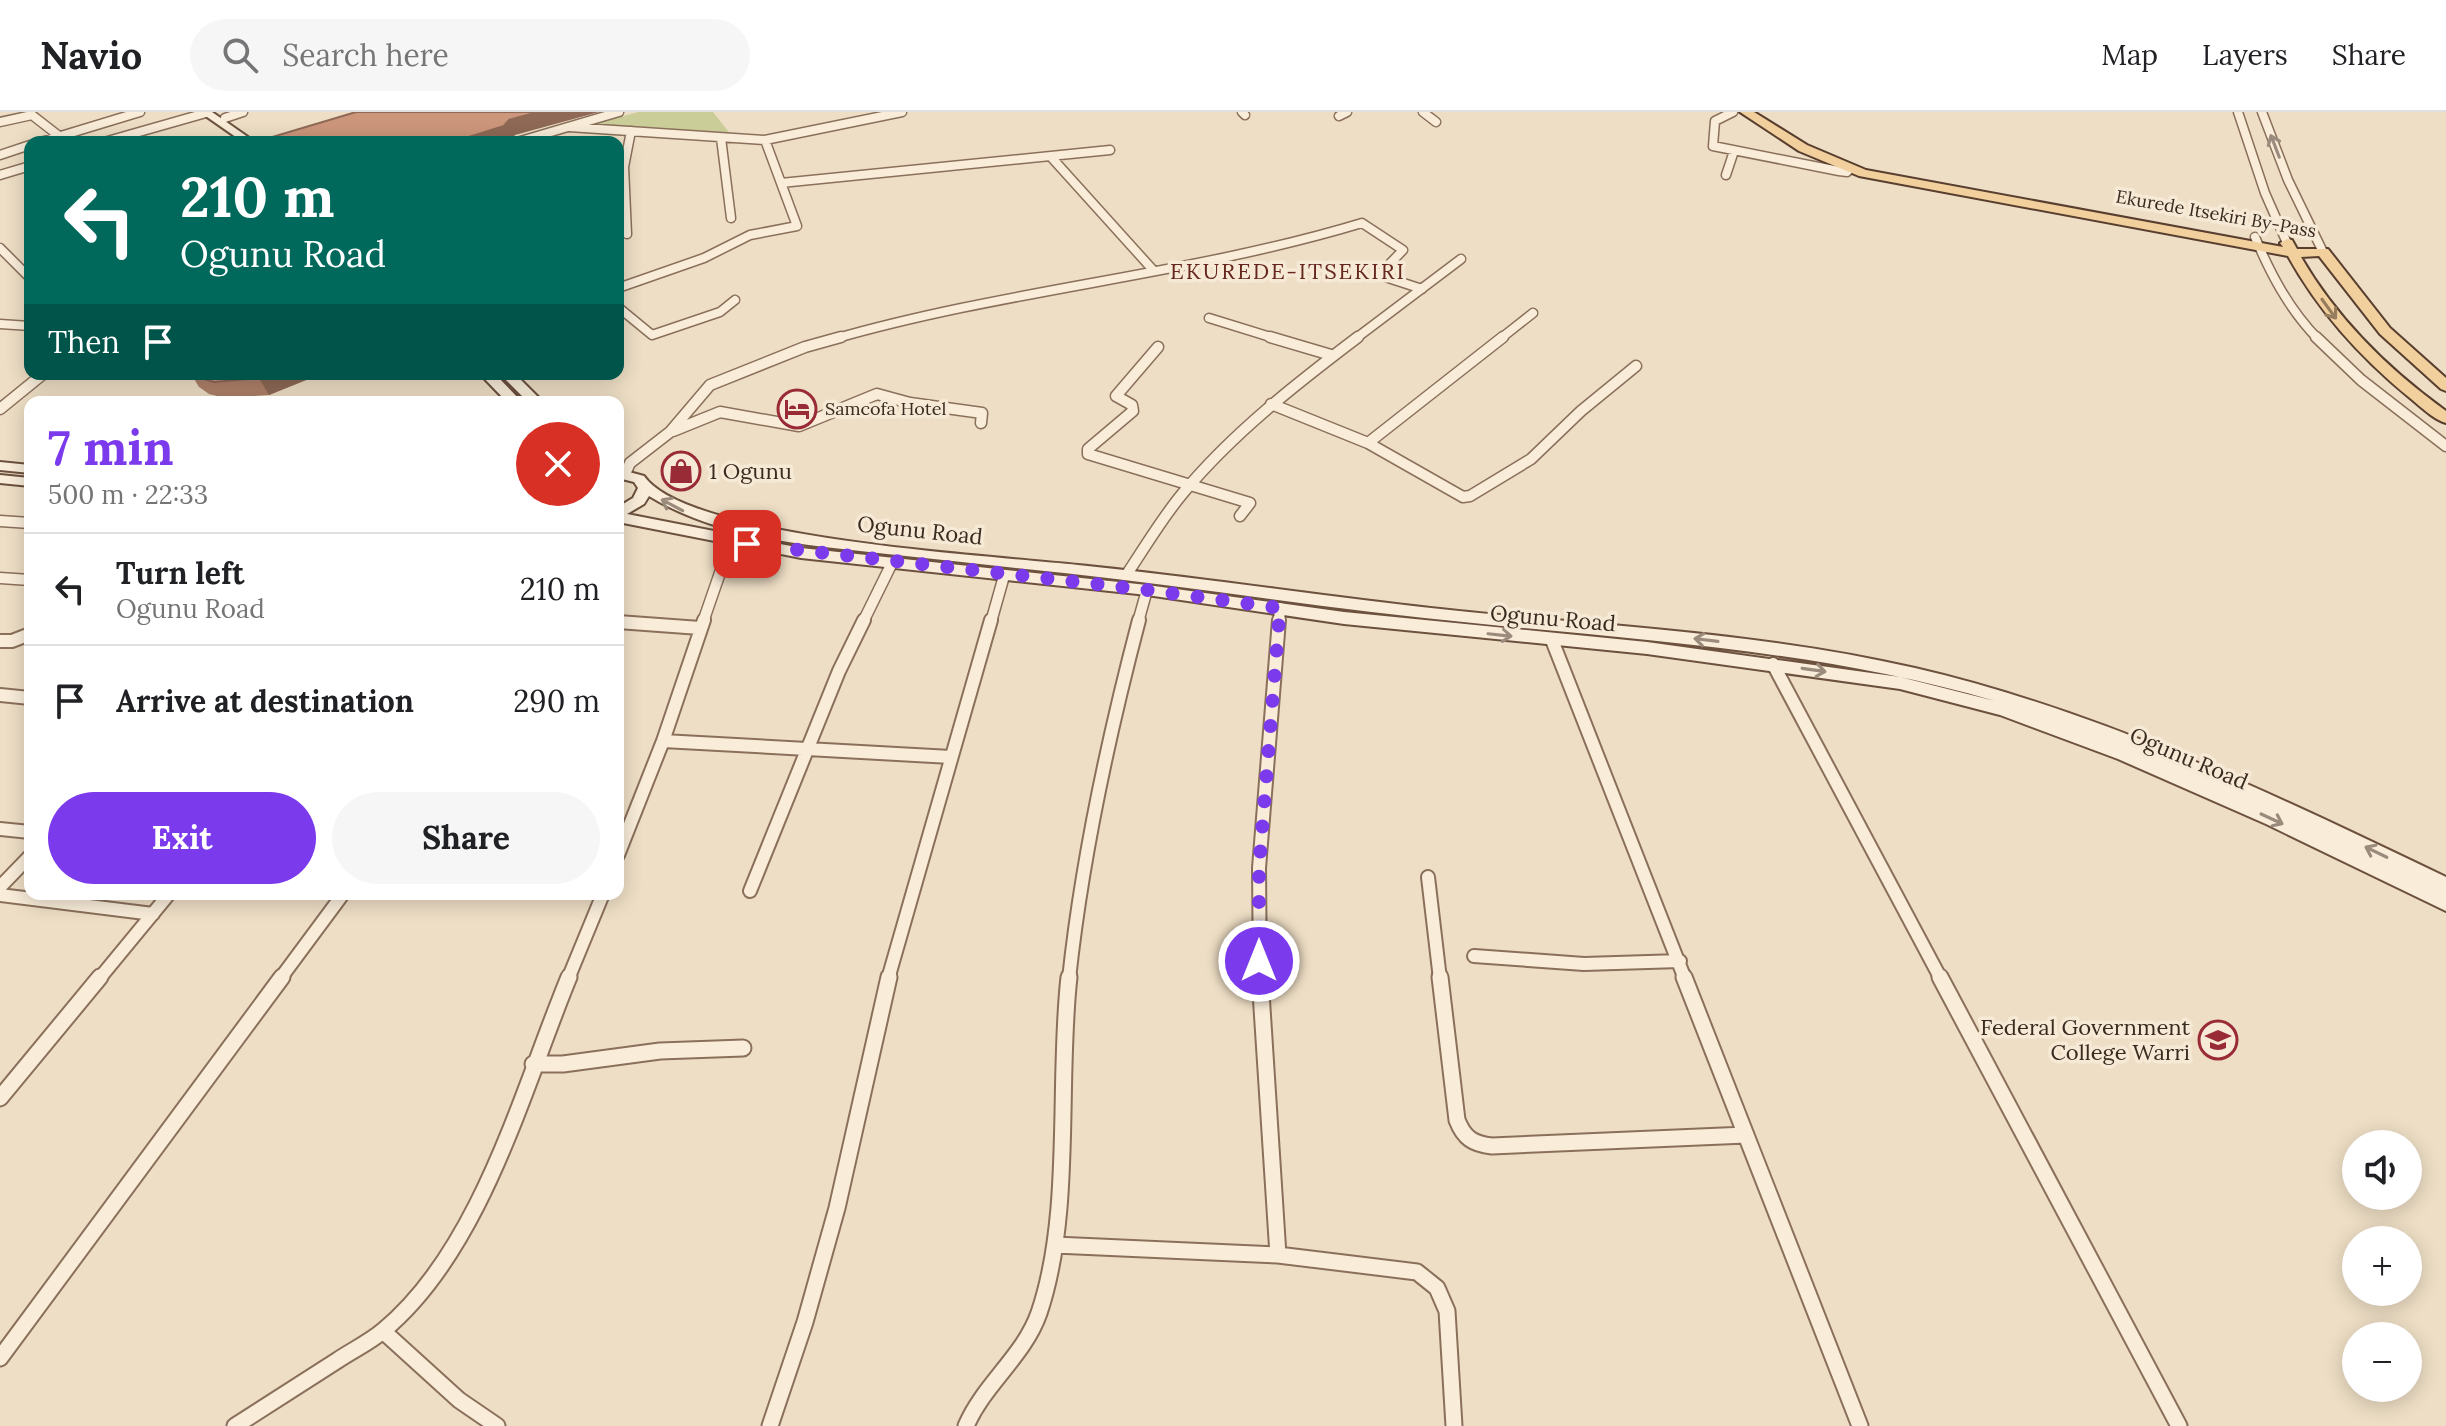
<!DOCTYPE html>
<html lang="en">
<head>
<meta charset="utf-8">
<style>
  :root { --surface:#fff; --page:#f6f6f6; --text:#202124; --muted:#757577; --line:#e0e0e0; --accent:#7c3aed }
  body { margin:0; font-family:Lora,serif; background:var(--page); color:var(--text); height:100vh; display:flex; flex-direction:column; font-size:30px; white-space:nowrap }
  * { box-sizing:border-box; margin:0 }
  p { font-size:26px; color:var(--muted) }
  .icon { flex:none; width:44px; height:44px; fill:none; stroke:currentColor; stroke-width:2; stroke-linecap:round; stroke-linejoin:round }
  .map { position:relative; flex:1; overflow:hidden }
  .panel { position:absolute; left:24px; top:284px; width:600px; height:504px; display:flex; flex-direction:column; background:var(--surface); border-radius:16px; box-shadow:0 4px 20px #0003 }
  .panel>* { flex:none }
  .guide { position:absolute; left:24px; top:24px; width:600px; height:244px; border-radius:16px; box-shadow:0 4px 20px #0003; background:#00695c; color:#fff; overflow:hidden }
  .tools { position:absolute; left:2342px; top:1018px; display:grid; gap:16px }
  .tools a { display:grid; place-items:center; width:80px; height:80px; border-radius:50%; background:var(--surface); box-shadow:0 4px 20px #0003; font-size:40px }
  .pin { position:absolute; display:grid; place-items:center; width:68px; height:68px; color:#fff; margin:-34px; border-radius:16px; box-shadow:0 4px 12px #0006 }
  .me { position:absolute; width:88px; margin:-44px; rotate:0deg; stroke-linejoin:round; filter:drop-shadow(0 0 6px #0008) }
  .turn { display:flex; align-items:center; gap:28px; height:168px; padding:0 24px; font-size:36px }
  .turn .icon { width:104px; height:104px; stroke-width:2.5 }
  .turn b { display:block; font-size:56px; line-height:68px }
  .then { display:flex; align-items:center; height:76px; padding:0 24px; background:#0003; gap:16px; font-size:30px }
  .round { display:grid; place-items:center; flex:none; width:84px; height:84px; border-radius:42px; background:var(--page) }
  .overview { display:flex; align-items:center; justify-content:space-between; height:136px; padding:0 24px }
  h1 { font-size:48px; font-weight:800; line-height:60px; color:var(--accent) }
  .button { display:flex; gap:16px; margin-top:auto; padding:16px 24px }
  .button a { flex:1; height:92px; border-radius:48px; background:var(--accent); color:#fff; font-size:32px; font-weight:800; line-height:92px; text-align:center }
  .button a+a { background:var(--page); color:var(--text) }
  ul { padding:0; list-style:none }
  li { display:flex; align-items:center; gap:24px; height:112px; padding:0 24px; border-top:2px solid var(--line) }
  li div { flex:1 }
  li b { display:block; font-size:30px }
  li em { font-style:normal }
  header { display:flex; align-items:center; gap:48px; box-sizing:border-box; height:112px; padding:0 40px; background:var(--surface); border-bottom:2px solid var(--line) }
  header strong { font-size:38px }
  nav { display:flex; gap:44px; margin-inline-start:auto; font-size:28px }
  .search { width:560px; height:72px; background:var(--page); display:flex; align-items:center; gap:20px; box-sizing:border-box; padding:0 28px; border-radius:44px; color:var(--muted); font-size:30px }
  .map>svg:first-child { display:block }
</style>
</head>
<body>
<header>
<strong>Navio</strong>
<div class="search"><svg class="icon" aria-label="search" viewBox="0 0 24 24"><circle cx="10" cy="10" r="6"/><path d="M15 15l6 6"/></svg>Search here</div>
<nav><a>Map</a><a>Layers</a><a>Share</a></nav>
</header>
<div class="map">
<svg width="2446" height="1314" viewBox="0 0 2446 1314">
  <rect width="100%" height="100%" fill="#eedec5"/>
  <path fill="#cbcd99" d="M638 0H713L732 24 583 15Z"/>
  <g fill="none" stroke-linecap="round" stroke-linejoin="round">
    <g stroke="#8a705b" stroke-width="11">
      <path id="street-far3" d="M1242 0 1245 3
        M1423 0 1436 10
        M1733 0 1715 9 1713 34 1839 59 1847 60 1850 57
        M2238 0 2265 81 2287 131
        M2262 0 2288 68 2323 140
        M1339 4 1347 0
        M225 6 243 0
        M0 10 32 3 59 24
        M569 15 765 28 902 0
        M721 26 731 106
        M41 30 140 0
        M104 30 206 1
        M517 30 619 0
        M0 43 30 33
        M1052 46 1153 158
        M0 63 30 54
        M1726 63 1734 39
        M781 71 1110 38
        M627 122 624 55 631 19
        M2255 125C2271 163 2289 197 2318 227
        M0 136 27 163
        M618 176 704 146 750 123 797 114 765 28
        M618 195 652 223 720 200 735 188
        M1209 206 1277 227
        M0 212 30 214
        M834 227C1008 177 1190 163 1362 111L1403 138 1379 163 1422 177
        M1355 227 1461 147
        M1500 227 1533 201"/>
    </g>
    <g stroke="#8a705b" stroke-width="13">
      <path id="street-far2" d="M1270 225 1331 243
        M2316 225 2361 268 2446 334
        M1158 235 1116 284 1132 293 1133 299 1088 337V342L1250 391 1240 404
        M1271 292 1368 331 1463 385 1470 384 1531 347 1581 299 1636 254
        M0 297 43 262
        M673 319 720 300 799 314 877 282 910 291 982 301 981 311
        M1368 331 1503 225
        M625 362 630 351 670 320 710 273 805 235 841 225
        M0 409 30 411
        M1127 462C1145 435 1162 406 1183 381 1233 321 1296 272 1358 225
        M0 466 30 468
        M618 510H622
        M703 510 731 429
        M863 510 892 451
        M991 510 1004 464
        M1138 510 1147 478
        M1279 510 1280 496"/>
    </g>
    <g stroke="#8a705b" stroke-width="16">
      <path id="street-far1" d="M618 510 700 516
        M1552 528 1685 867
        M0 529H12L30 522
        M1773 552 1941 867
        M0 583 30 586
        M663 629 951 645
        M0 717 30 720
        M618 743 663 629 704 508
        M1428 765 1440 867
        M0 775 30 744
        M750 779 839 559 864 508
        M0 783 153 802
        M1474 844 1584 852 1680 849
        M99 867 169 782
        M280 867 343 782
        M568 867 603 782
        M888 867 991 508
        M1069 867C1082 745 1108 626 1139 508
        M1260 867 1259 756 1279 508"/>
    </g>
    <g stroke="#8a705b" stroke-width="19">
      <path id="street" d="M1260 865 1278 1143
        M1440 865 1457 1008C1464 1026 1473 1032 1492 1034L1746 1023
        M1684 865 1860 1314
        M1940 865 2179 1314
        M533 952H563L660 939 743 936
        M0 986 100 865
        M1055 1133 1278 1143 1417 1160 1437 1176 1447 1199 1454 1314
        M383 1219 459 1288 497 1314
        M0 1246 282 865
        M235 1314C269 1292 304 1270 338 1248 353 1238 370 1230 384 1218 481 1137 522 979 569 865
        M770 1314 805 1210 837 1096 889 865
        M966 1314C984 1272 1024 1244 1039 1201 1073 1101 1057 971 1069 865"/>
    </g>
    <g stroke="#6c513e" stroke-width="4">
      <path id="secondary" d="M200 0H212L255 30H243Z
        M480 262H495L522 290H507Z
        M500 262H515L543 290H528Z
        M0 350 30 353V361L0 358Z
        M618 357 644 364C687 427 996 444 1078 453 1209 466 1339 487 1469 500 1619 515 1768 522 1915 556 2101 599 2275 683 2446 765V799L2266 712 2118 647 2000 603 1900 577 1647 542 1344 512 1147 483 801 446 618 410V395L633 386 638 376 634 370 618 366ZM649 384C720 427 806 433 887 442 946 448 1005 455 1064 461 1201 476 1337 498 1473 511 1650 529 1824 539 1995 589L1900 565 1647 530 1344 500 1147 473 801 436 627 402 644 392Z
        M0 363 30 366V374L0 371Z"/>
    </g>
    <g stroke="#583e2f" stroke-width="4">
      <path id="primary" d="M1740 0H1754L1807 33 1866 58 2283 135 2280 131 2287 127 2292 128 2297 137H2328L2390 216 2446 266V279L2441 277 2380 222 2319 144 2301 145C2337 207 2388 257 2446 299V311C2433 307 2421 295 2410 286 2361 246 2319 200 2288 144L1859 64 1799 39Z"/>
    </g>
    <use href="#street-far3" stroke="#f9ecd9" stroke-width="8"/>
    <use href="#street-far2" stroke="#f9ecd9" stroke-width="10"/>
    <use href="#street-far1" stroke="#f9ecd9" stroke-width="12"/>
    <use href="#street" stroke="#f9ecd9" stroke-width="15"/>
    <use href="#secondary" fill="#f9ecd9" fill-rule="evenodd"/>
    <use href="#primary" fill="#f1d09e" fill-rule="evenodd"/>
  </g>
  <path fill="#af816a" d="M191 262H317L311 266 269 283 225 286 209 282 199 275Z"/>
  <path fill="#8f6956" d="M538 0H599L515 23 509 30H453L509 8Z
    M269 262H317L311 266 269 283 259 266Z"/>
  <path fill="#cc967b" stroke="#8f6956" stroke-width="2" d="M356 0H538L509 8 504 14 453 30H280L272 25Z
    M193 262H269L259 266 214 270 198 265Z"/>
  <defs><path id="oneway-shaft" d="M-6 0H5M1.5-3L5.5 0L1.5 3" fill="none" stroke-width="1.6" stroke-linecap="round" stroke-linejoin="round" transform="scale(2)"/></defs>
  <g stroke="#9a8b7c">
    <use href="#oneway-shaft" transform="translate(2275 34) rotate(-111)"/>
    <use href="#oneway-shaft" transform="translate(672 393) rotate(-152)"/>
    <use href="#oneway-shaft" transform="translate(1500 523) rotate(6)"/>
    <use href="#oneway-shaft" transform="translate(1706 528) rotate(-173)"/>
    <use href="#oneway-shaft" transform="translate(1814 558) rotate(8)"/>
    <use href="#oneway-shaft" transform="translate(2272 707) rotate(25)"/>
    <use href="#oneway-shaft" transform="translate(2376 740) rotate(-154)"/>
  </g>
  <use stroke="#967d5e" href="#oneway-shaft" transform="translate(2329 197) rotate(54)"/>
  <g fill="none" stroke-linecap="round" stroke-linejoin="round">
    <path stroke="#7c3aed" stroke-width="14" stroke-dasharray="0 25.2" d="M747 432 1147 478 1280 496 1259 756V849"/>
  </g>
  <defs>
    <g id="hotel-ring" transform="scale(2)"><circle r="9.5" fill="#f6e9d5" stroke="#992b36" stroke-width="1.5"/><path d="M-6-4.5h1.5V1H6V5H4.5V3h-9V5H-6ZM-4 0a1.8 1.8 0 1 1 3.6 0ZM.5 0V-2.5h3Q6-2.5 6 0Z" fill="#992b36"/></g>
    <g id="shop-ring" transform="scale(2)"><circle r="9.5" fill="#f6e9d5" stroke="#992b36" stroke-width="1.5"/><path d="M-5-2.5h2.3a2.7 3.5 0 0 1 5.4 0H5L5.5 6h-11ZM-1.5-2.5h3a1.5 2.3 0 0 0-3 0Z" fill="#992b36"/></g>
    <g id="university-ring" transform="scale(2)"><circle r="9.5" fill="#f6e9d5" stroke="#992b36" stroke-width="1.5"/><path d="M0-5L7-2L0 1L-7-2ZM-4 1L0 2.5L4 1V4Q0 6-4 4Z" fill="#992b36"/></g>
  </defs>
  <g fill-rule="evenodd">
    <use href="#hotel-ring" x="797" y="297"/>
    <use href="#shop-ring" x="681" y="359"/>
    <use href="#university-ring" x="2218" y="928"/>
  </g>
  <g text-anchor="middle" stroke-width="7" stroke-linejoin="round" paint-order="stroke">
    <g font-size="18" fill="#3a2a1f" stroke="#f6e9d5">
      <text transform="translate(2216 102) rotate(10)" y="6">Ekurede Itsekiri By-Pass</text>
    </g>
    <g font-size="18" fill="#3a2a1f" stroke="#f6e9d5" text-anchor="start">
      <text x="825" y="303">Samcofa Hotel</text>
    </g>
    <g font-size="22" letter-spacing="2" fill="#66271e" stroke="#f6e9d5">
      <text x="1288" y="167">EKUREDE-ITSEKIRI</text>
    </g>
    <g font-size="22" fill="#3a2a1f" stroke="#f6e9d5" text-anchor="start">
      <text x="709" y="367">1 Ogunu</text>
      <text x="2190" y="923" text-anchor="end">Federal Government<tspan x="2190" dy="25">College Warri</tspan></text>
    </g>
    <g font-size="22" fill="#3a2a1f" stroke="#f6e9d5">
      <text transform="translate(920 418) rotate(6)" y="8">Ogunu Road</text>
      <text transform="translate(1553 506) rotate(5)" y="8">Ogunu Road</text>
      <text transform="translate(2189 646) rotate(23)" y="8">Ogunu Road</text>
    </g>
  </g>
</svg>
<div class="tools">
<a><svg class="icon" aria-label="sound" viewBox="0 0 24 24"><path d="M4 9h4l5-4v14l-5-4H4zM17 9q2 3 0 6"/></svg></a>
<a>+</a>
<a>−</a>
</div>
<div class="pin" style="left:747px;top:432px;background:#d93025"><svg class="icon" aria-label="arrive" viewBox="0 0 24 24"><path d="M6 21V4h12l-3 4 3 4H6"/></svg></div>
<svg class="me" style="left:1259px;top:849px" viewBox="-20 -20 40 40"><circle r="17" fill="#7c3aed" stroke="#fff" stroke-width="3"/><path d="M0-11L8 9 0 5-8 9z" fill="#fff"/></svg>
<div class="guide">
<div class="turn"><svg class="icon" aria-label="left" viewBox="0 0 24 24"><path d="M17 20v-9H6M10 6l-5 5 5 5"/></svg><div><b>210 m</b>Ogunu Road</div></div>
<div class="then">Then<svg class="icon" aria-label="arrive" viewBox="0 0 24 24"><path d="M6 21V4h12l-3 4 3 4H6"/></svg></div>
</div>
<section class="panel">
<div class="overview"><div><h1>7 min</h1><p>500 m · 22:33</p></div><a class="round" style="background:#d93025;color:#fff"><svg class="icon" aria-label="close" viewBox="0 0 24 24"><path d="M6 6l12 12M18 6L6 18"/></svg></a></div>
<ul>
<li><svg class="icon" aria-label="left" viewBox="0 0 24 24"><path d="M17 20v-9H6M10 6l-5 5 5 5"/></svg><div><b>Turn left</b><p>Ogunu Road</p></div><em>210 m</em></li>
<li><svg class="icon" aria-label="arrive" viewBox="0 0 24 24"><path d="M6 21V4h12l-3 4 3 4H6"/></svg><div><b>Arrive at destination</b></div><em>290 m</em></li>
</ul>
<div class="button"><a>Exit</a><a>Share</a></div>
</section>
</div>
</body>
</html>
